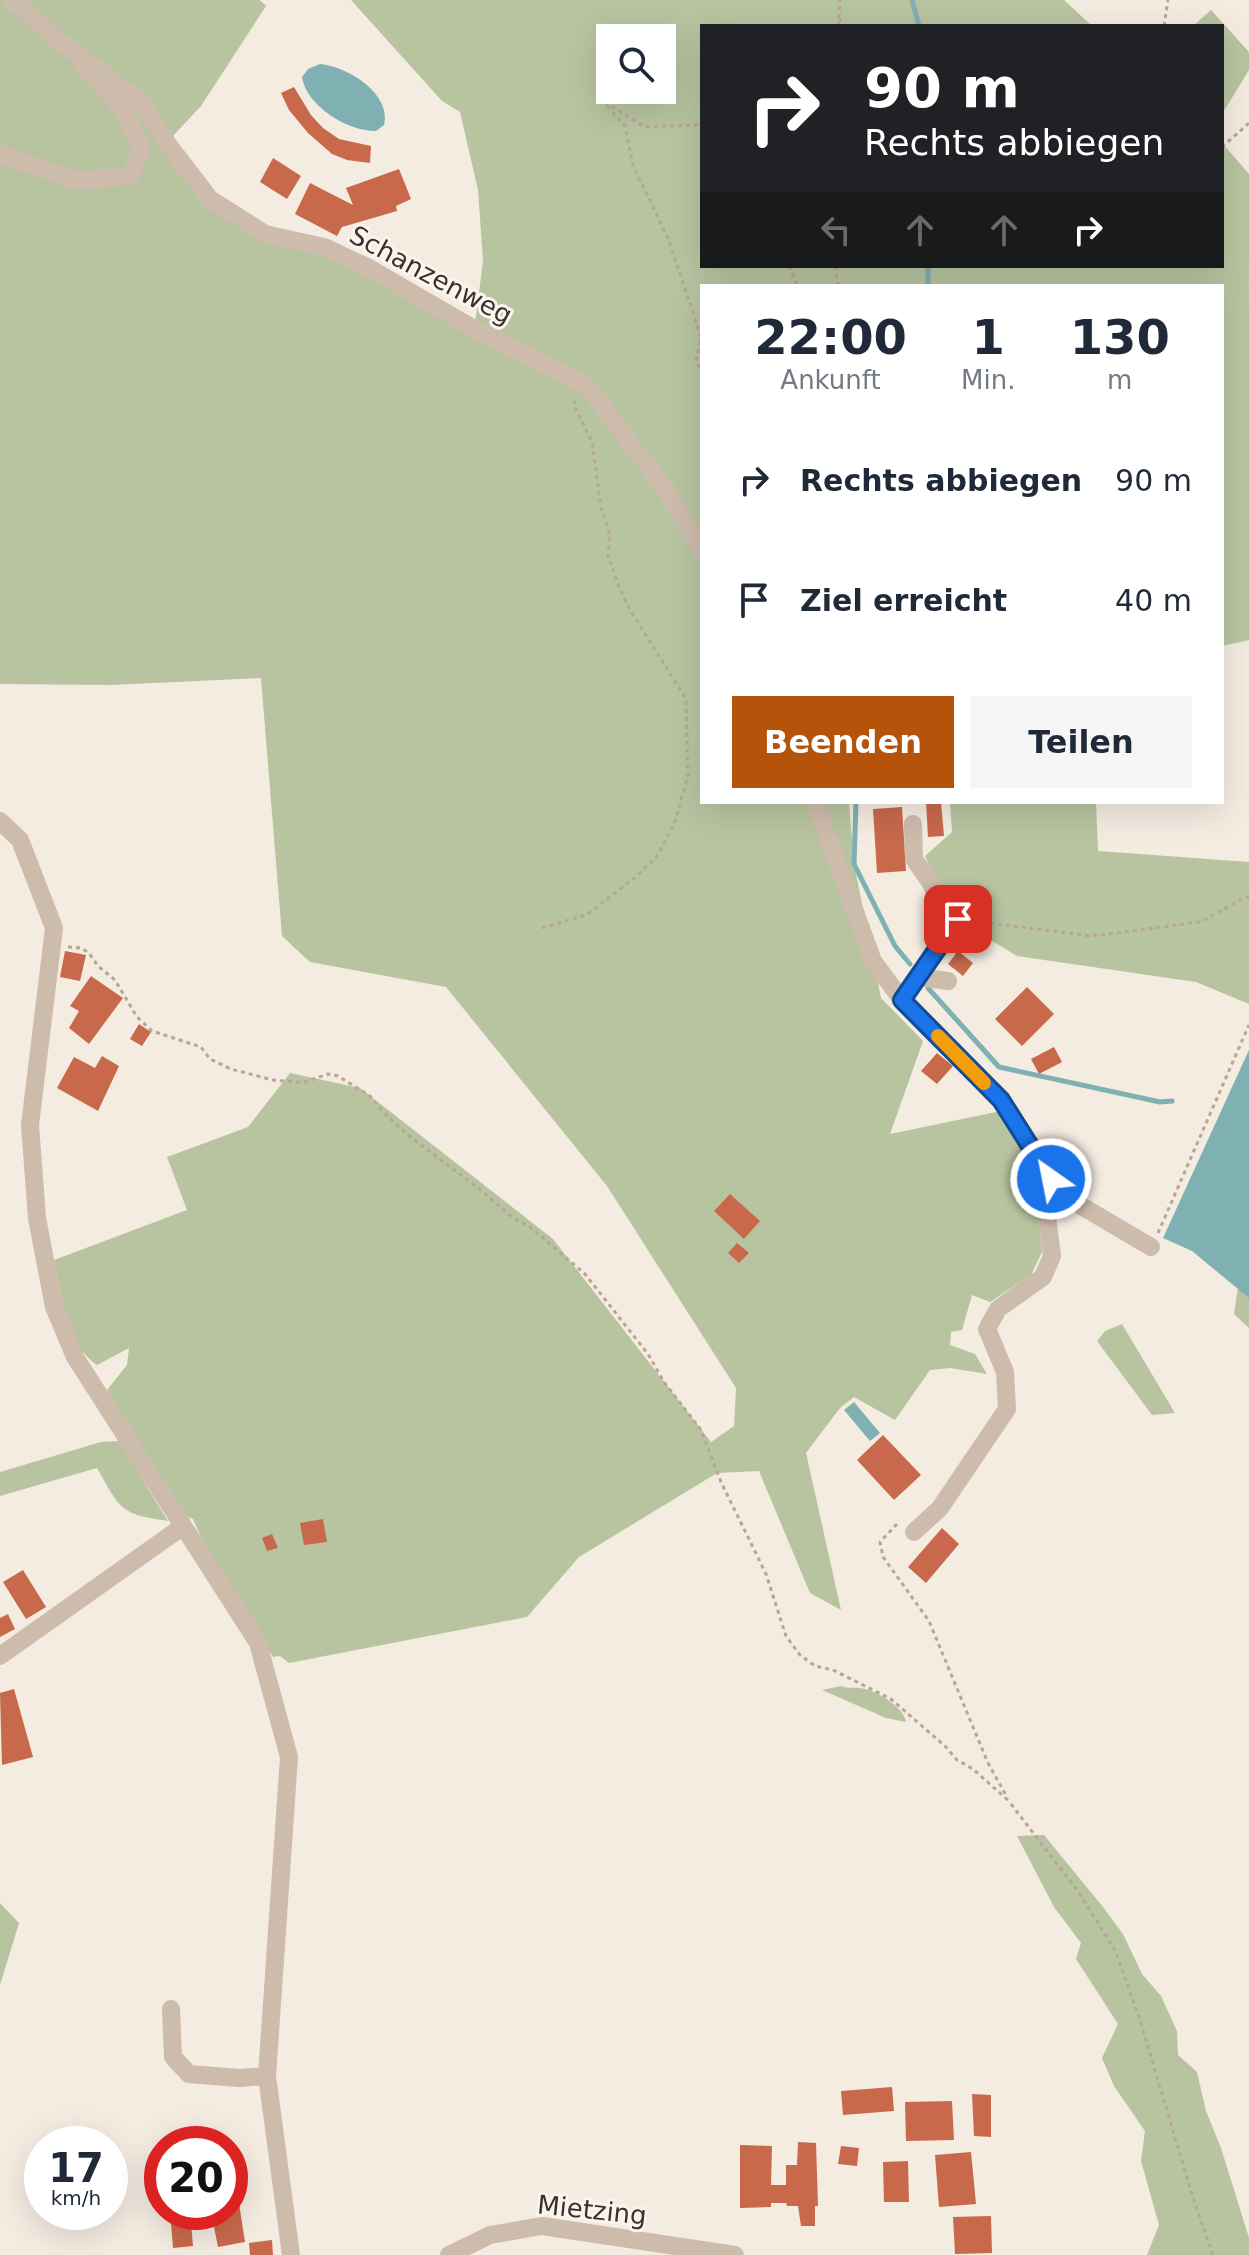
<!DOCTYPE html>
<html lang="de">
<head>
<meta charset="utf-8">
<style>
  :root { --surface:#fff; --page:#f6f6f7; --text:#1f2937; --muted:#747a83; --accent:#b45309 }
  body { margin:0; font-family:"DejaVu Sans",sans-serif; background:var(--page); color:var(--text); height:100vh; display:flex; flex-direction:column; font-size:30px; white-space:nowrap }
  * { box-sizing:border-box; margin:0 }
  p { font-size:26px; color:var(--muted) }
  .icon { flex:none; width:44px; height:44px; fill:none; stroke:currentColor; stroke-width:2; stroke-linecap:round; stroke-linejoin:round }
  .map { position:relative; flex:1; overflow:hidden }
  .side { position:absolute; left:700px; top:284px; width:524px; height:520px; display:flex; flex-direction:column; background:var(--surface); border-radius:0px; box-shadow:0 8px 32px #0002 }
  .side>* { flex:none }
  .guide { position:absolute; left:700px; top:24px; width:524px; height:244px; border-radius:0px; box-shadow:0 8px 32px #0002; background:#202124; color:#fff; overflow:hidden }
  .buttons { position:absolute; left:596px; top:24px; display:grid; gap:16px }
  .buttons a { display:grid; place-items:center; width:80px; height:80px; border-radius:0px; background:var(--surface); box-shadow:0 8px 32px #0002; font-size:40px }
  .speed { position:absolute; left:24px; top:2126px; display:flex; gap:16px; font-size:40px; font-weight:700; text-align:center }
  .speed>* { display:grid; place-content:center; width:104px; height:104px; border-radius:50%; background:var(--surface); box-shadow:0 8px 32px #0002; line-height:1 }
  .speed small { font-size:20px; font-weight:400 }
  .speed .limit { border:12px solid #d22; background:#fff; color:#111 }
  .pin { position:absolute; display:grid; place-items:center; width:68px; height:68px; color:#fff; margin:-34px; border-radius:16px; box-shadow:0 4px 12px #0006 }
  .me { position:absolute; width:88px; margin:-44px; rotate:327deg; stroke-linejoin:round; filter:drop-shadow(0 0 6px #0008) }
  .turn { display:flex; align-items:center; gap:28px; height:168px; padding:0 32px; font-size:36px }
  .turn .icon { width:104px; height:104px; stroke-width:2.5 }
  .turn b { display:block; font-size:56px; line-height:68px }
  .lanes { display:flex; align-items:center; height:76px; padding:0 32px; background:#0003; justify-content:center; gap:40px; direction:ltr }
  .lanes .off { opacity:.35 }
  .eta { display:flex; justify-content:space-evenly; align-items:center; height:136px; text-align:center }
  .eta b { font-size:48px; font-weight:700; line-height:56px }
  .button { display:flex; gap:16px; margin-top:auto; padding:16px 32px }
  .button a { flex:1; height:92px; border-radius:0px; background:var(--accent); color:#fff; font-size:32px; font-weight:700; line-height:92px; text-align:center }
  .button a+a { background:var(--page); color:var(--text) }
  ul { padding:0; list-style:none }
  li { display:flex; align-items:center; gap:24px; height:120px; padding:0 32px }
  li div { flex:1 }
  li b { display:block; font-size:30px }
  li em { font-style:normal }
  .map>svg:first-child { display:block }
</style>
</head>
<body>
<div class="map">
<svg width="1249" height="2255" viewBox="0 0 1249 2255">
  <rect width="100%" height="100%" fill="#f4ebe1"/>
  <path fill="#b8c4a0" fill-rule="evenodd" d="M0 0H260L266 6 201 106 171 138 206 199 323 251 475 324 483 261 478 190 460 112 442 101 351 0H1064L1092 26H702V266H1222V143L1249 174V640L1222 646V286H702V802H849L854 864 881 998 923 1041 890 1134 1001 1111 1038 1177 1035 1183 1042 1252 1031 1275 990 1302 972 1295 962 1330 951 1332 950 1345 975 1354 987 1374 950 1368 930 1370 895 1420 854 1397 840 1408 806 1453 841 1610 810 1593 759 1471 717 1473 579 1557 527 1617 289 1663 280 1656 273 1657 204 1544 193 1519 184 1515 107 1390 127 1365 129 1348 97 1365C66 1345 61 1294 54 1260L187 1210 167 1157 248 1127 290 1073 360 1088 553 1239 711 1442 734 1426 736 1388 607 1186 446 987 310 962 282 936 261 678 111 685 0 684ZM610 38H662V90H610Z
    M1211 10 1249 52V70L1222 114V26H1193Z
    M950 802H1096L1098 851 1249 862V1004L1196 982 1017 956 979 933 949 911 925 856 952 832Z
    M1249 1279V1328L1234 1314 1239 1280Z
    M1122 1324 1175 1413 1152 1415 1097 1341 1105 1331Z
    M119 1441 168 1521C120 1514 121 1510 97 1468L0 1496V1472L101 1442Z
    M841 1686C848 1689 853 1687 860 1688 875 1689 904 1707 906 1722L886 1718 822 1690Z
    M1044 1835 1103 1907 1123 1934 1142 1974 1161 1996 1177 2031 1178 2055 1197 2072 1206 2111 1221 2148 1249 2238V2255H1147L1159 2225 1141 2161 1145 2131 1114 2086 1102 2058 1118 2024 1076 1959 1081 1943 1054 1907 1017 1836Z
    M0 1903 19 1923 0 1985Z"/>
  <path fill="#7fb0b2" d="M320 64C346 66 392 93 384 125L376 131C349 132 306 106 302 77L308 69Z
    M1249 1050V1298L1192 1251 1163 1238Z
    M854 1402 880 1433 870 1441 844 1410Z"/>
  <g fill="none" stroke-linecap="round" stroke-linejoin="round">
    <path stroke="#7fb0b2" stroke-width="5" d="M912 0 919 26
      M928 266V286
      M856 802 854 864 895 946 910 964
      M928 988 999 1067 1160 1102 1172 1101"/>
  </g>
  <path fill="#c8694b" d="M294 87 311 115 323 128 339 139 371 146 370 163 347 160 332 154 308 133 289 110 281 93Z
    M273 158 301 176 287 199 260 182Z
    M399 169 411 199 396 206 397 211 342 227 337 236 295 214 310 183 353 205 346 188Z
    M926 802H941L944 836 928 837Z
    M902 807 906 871 877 873 873 809Z
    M65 951 86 955 80 981 60 977Z
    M958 951 973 963 963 976 948 964Z
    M91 976 123 998 89 1044 69 1028 79 1011 70 1006Z
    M1027 987 1054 1014 1022 1046 995 1019Z
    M139 1024 151 1032 142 1046 130 1039Z
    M1054 1047 1062 1062 1039 1074 1031 1059Z
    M937 1053 953 1066 937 1084 921 1071Z
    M102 1056 119 1066 98 1111 57 1088 74 1057 95 1068Z
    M730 1194 760 1221 744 1239 714 1211Z
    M737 1243 749 1253 739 1263 728 1253Z
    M883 1435 921 1475 894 1500 857 1460Z
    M323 1519 327 1542 304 1545 300 1523Z
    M942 1528 959 1544 926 1583 908 1567Z
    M272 1534 278 1548 267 1551 262 1538Z
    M23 1570 46 1607 26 1619 3 1582Z
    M8 1614 15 1629 0 1637V1618Z
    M14 1689 33 1757 2 1765 0 1693Z
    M892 2087 894 2111 843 2115 841 2091Z
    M972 2094 991 2095V2137L974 2136Z
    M952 2101 954 2140 906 2141 905 2102Z
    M798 2142 816 2143 818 2206H815V2226H801L798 2206H787L786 2203H771V2207L740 2208V2145L772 2146 771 2185H786V2165H797Z
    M841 2146 859 2148 857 2166 838 2164Z
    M971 2152 976 2204 939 2207 935 2155Z
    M908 2161 909 2202H884L883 2162Z
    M234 2171 245 2242 218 2247 211 2212H230V2172Z
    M170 2212H190L193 2246 173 2248Z
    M991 2216 992 2253 955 2254 953 2217Z
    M272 2240 273 2255H250L249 2243Z"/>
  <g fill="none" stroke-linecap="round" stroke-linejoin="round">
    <path stroke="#b9a596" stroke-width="3" stroke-dasharray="4 4" stroke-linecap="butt" d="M839 18 844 26
      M838 26 840 0
      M1164 26 1168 0
      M602 100 625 126 633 165 668 238 701 337 696 361 702 373
      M605 102 645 127 697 125 702 131
      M1222 147 1249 123
      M789 266 797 286
      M835 266 838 286
      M974 921 1091 936 1201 922 1245 897H1249
      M542 928 586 915 632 880 656 858 674 825 688 776 686 699 629 608 617 582 608 555 610 535 601 508 592 442 574 405 575 400
      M68 947 81 948 89 953 98 966 115 980 137 1017 152 1031 201 1047 210 1059 231 1069 273 1080 295 1082H305L328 1074 338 1076 370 1096 383 1112 408 1135 482 1191 512 1217 530 1227 585 1274 648 1354 664 1382 701 1430 721 1482 766 1574 786 1636 800 1655 815 1666 833 1670 891 1699 945 1746 957 1760 973 1769 1010 1802
      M1158 1233 1249 1025
      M897 1524 880 1542 883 1557 929 1621 988 1763 1007 1797
      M1011 1804 1077 1890 1115 1950 1140 2020 1194 2201 1213 2255"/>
    <path stroke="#cdbbac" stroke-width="18" d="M12 0 63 44 141 102 167 143 210 199 265 234 324 247 369 268 469 326 587 386 668 493 702 551
      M0 154 77 181 131 176 141 147 123 110 82 64
      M815 802 873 961 902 1000 1001 1100 1040 1163 1052 1256 1043 1277 998 1309 987 1329 1005 1372 1007 1409 940 1508 914 1532
      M0 821 20 840 54 928 30 1125 37 1218 54 1307 75 1357 258 1643 289 1757 267 2076 291 2255
      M913 824 914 859 932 885 948 934
      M918 977 948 981
      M902 1000 958 919
      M1044 1169 1061 1194 1151 1247
      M0 1656 182 1527
      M171 2009 173 2057 189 2074 239 2078 267 2076
      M449 2255 490 2235 542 2226 735 2255"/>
  </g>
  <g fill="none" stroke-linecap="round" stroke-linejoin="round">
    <g stroke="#114b97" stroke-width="20">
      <path id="route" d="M958 919 902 1000 1001 1100 1051 1179"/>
    </g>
    <use href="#route" stroke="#1a73e8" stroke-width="14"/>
    <path stroke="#f59e0b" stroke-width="14" d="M938 1036 984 1083"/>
  </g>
  <g text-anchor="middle" stroke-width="6" stroke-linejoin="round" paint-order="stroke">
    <g font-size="26" fill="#3b302b" stroke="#fbf5ee">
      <text transform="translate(431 275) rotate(28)" y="9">Schanzenweg</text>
      <text transform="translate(592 2210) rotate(6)" y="9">Mietzing</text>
    </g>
  </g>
</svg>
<div class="buttons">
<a><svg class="icon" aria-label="search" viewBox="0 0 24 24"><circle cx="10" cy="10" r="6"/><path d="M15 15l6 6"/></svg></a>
</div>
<div class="speed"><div>17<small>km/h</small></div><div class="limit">20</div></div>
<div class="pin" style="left:958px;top:919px;background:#d93025"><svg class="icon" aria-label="arrive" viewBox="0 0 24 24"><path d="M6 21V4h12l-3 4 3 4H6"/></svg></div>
<svg class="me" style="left:1051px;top:1179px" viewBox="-20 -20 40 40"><circle r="17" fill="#1a73e8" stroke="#fff" stroke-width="3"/><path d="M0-11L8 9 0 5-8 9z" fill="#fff"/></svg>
<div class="guide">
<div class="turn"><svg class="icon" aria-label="right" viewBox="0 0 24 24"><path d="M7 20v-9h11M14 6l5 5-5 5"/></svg><div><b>90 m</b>Rechts abbiegen</div></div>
<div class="lanes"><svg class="icon off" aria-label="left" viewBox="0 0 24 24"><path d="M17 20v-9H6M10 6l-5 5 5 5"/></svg><svg class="icon off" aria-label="ahead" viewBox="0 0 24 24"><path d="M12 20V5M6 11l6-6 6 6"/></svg><svg class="icon off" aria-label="ahead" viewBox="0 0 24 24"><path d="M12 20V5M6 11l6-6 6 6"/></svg><svg class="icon" aria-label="right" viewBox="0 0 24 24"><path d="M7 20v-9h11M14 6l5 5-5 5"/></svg></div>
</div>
<section class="side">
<div class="eta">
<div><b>22:00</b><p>Ankunft</p></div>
<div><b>1</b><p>Min.</p></div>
<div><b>130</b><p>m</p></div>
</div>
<ul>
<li><svg class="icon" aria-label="right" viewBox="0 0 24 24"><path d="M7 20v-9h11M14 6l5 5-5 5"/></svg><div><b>Rechts abbiegen</b></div><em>90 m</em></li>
<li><svg class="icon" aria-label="arrive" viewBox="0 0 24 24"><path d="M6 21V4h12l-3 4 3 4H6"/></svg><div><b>Ziel erreicht</b></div><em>40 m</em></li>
</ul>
<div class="button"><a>Beenden</a><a>Teilen</a></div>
</section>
</div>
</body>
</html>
